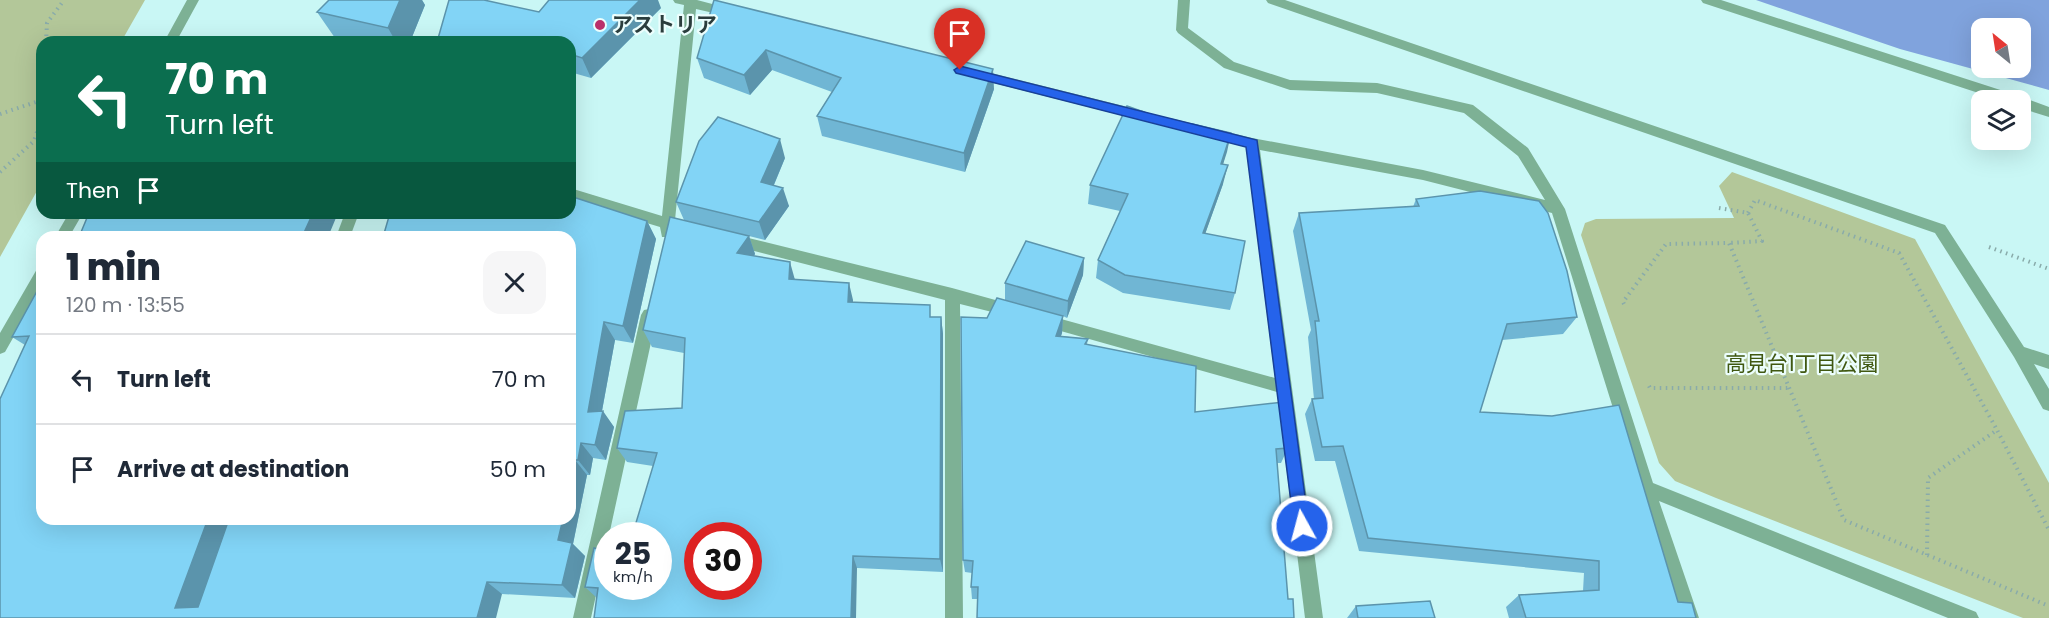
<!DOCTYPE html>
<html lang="en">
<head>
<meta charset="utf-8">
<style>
  :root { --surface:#fff; --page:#f6f6f7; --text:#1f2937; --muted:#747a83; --line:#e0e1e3 }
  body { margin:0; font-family:Poppins,"Noto Sans JP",sans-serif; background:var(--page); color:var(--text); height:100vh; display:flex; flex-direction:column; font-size:22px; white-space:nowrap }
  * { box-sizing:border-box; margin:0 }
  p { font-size:20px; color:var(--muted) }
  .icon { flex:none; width:33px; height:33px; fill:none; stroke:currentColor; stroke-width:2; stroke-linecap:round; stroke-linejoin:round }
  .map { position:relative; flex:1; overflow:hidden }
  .details { position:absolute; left:36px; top:231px; width:540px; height:294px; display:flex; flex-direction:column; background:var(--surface); border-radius:18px; box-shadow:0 6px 24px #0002 }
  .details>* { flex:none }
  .guide { position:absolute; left:36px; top:36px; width:540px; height:183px; border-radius:18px; box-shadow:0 6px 24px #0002; background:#0b6e4f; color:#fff; overflow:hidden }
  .needle { width:39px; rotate:330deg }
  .buttons { position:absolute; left:1971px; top:18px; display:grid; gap:12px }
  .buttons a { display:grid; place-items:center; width:60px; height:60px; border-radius:12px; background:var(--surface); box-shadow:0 6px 24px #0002; font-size:30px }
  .speed { position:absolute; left:594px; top:522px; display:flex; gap:12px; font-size:30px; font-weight:700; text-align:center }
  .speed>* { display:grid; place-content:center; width:78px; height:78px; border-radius:50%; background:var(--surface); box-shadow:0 6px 24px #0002; line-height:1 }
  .speed small { font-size:15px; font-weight:400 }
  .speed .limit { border:9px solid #d22; background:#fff; color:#111 }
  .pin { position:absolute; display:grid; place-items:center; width:51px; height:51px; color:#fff; margin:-62px -26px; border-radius:50% 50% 50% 0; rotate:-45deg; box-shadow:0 0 6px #0007 }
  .pin .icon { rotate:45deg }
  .me { position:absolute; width:66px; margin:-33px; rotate:353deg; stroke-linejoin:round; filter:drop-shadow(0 0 4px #0008) }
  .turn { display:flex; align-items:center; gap:21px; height:126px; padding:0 30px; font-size:27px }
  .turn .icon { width:78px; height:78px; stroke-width:2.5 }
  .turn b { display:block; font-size:42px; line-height:51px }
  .then { display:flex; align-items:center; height:57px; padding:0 30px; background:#0003; gap:12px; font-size:22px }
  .round { display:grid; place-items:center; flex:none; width:63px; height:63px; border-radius:18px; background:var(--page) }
  .summary { display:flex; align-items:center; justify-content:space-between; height:102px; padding:0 30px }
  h1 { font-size:36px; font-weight:800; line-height:45px }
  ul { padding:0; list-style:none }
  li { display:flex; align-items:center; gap:18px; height:90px; padding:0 30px; border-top:2px solid var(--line) }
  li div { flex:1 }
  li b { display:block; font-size:22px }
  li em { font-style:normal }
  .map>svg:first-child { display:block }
</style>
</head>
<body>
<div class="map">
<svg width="2049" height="618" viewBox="0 0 2049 618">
  <rect width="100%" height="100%" fill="#c9f7f5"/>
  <path fill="#b3c799" d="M0 0H145L121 42H42V182L0 257Z
    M1732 172 1915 239 2049 483V618H2023L1716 498 1675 481 1659 463 1581 235 1585 223 1596 219 1734 218 1719 186Z"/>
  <path fill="#80a3dd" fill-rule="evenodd" d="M1756 0H2049V90L1900 49ZM1982 28H2020V68H1982Z"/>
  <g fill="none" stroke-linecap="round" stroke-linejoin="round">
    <path stroke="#89abaa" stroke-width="4" stroke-dasharray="1.5 4.5" stroke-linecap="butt" d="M46 42 47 23 64 0
      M0 114 42 100
      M0 172 34 141 42 117
      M1719 208 1748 213 1762 241 1729 243
      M1748 213 1755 200 1899 253 1997 430
      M1989 247 2049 269
      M1624 304 1623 302 1666 244 1729 243 1844 520 2049 606
      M1649 386 1650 388H1790
      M1927 555 1928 478 1997 430 2049 530"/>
    <path fill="#7db195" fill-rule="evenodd" d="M187 0H199L176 42H164Z
      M673 0H697L735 10 737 13 731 17 696 9 675 220 691 225 693 229 691 233 686 235 674 231 672 237H662L660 227 570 200V188L662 216 684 5 675 3Z
      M1178 0H1190L1188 28 1234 62 1290 80 1377 83 1473 105 1528 148 1565 209 1653 483 1976 612 1979 618H1948L1659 501 1699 618H1681L1638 488 1552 213 1423 180 1260 150 1323 618H1305L1277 392 1043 326 1038 325 1035 320 1038 315 1043 314 1275 378 1246 147 1165 127 1163 123 1165 119 1170 118 1252 138 1423 170 1545 200 1518 156 1464 113 1377 93 1290 90 1224 68 1178 33 1176 30Z
      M1266 0H1285L1945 225 2024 347 2049 355V369L2034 364 2049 389V411L2043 409 2014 357 1935 233 1268 3Z
      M1701 0H1721L2019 96 2049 107V117L2020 108V100H2000L1703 3Z
      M975 69 1144 111 1151 116 1144 121 970 77 968 74Z
      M69 213H83L69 237H55Z
      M345 213H359L350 237H336Z
      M732 234 952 288 1017 306 1020 311 1017 316 1012 317 960 304 963 618H945V300L727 244 725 240 727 236Z
      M42 267V287L5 352 0 354V333L37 269Z
      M649 309 654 310 657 315 591 618H573L641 315 644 310Z"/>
  </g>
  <path fill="#70b6d4" d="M422 0 425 5 410 42H353L335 38 317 12Z
    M714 0 994 89 965 172 822 136 817 116 832 92 772 70 750 95 704 78 697 58Z
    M661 8 591 78 570 72V42L539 12Z
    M1191 129 1231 133 1223 164V184L1205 234 1235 293 1230 310 1123 293 1096 278 1098 260 1120 211 1088 204 1090 185Z
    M785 158 774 185 789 206 765 240 749 236 755 254 754 256 795 279 853 300V302L931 317H941L943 334V572L857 568 597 598 585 587 658 586 653 466 627 462 617 448 682 408 684 353 652 347 643 330 684 220 676 202Z
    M1416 199 1577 317 1563 334 1502 340 1480 412 1696 618H1509L1506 607 1519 595 1583 591 1584 573 1359 551 1335 461H1315L1305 414 1312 399H1314L1308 337 1311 330 1293 231 1299 213 1413 207Z
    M647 221 656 239 633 343 615 340 602 411 614 427 606 460 593 458 590 475H587L573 544 585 556 575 598 502 594 0 618 25 345 12 337 42 282V519H570V237Z
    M1084 258 1083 275 1067 318 1063 316 1062 333 1061 336 1088 339 1087 344 1195 412 1288 448 1281 463H1277L978 599H972L971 587 972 573 965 572 963 560 987 318 1005 300V283Z
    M1356 606 1435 618H1347Z"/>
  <path fill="#5b94ac" d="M400 0H422L425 5 410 42H396L388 28Z
    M640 0H658L661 8 591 78 582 58Z
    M766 50 772 70 750 95 744 75Z
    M993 69 994 89 965 172 964 153Z
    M1231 133 1227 152 1217 183 1221 164Z
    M780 139 785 158 767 201 761 182Z
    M1228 165 1223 184 1199 251 1203 233Z
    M783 188 789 206 765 240 759 222Z
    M313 213H338L328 237H302Z
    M647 221 656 239 633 343 623 326Z
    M749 236 755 254 743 271 737 253Z
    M1084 258 1083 275 1067 318 1068 301Z
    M790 262 795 280 789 279Z
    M849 283 853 300 852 319 848 302Z
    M1063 316 1062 333 1055 352 1056 336Z
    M941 317 943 334V572L940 559Z
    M604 322 615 340 601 416 603 411 614 427 606 460 595 445 588 412Z
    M581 443 593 458 590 475 578 460Z
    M575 460 587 475 573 544 585 556 575 598 562 585 558 540 563 519H570V485Z
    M208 519H236L201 618 175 608Z
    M853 556 857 568 856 618H851Z
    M487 582 502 594 496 618H477Z"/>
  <path fill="#82d4f6" stroke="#5b94ac" stroke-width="1.5" fill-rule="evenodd" d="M329 0H400L388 28 317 12Z
    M449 0H484L539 12 549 0H640L582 58 570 54V42H437Z
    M714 0 993 69 964 153 817 116 841 78 766 50 744 75 697 58Z
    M1127 106 1191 129 1192 124 1231 133 1221 164 1228 165 1203 233 1245 241 1235 293 1125 275 1098 260 1128 194 1090 185Z
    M718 117 780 139 761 182 783 188 759 222 676 202 699 141Z
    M1480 191 1539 201 1548 213 1567 271 1577 317 1507 324 1480 412 1552 416 1619 405 1678 602 1692 603 1696 618H1526L1519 595 1599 590V561L1368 538 1343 446 1322 447 1312 399 1323 398 1315 321H1319L1299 213 1419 206 1416 199Z
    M570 196 647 221 623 326 604 322 588 412 603 411 595 445 581 443 578 460H575L570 485V237H383L390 213H570Z
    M89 213H313L302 237H79Z
    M670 217 749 236 737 253 790 262 789 279 849 283 848 302 930 305V317H941L940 559 853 556 851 618H594L598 588 585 587 594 548 608 551V586H658V536H632L657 453 617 448 625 411 682 408 685 338 643 330ZM698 536H748V586H698Z
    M1026 241 1084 258 1068 301 1005 283Z
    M42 282V519H208L175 608 198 607 229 519H563L558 540 572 543 562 585 487 582 477 618H0V399L29 336 12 337Z
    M997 298 1063 316 1056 336 1088 339 1085 344 1196 366 1195 412 1284 402 1288 448 1276 449 1288 599H1293L1294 618H977L978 587H971L973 561 963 560 961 317 987 318Z
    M1430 601 1435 618H1358L1356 606Z"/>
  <path fill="#2563eb" stroke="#184099" stroke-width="1.5" d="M960 66 1257 140 1309 526 1307 531 1302 533 1296 531 1294 526 1246 147 956 73 954 70Z"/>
  <circle fill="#ba306b" stroke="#ecfefd" stroke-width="2" cx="600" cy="25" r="6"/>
  <g text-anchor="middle" stroke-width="4.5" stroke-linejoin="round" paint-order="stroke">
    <g font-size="21" font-weight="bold" fill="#2b3d3d" stroke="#ecfefd" text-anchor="start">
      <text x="612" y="32">アストリア</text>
    </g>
    <g font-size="21" fill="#405811" stroke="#ecfefd">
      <text x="1802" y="371">高見台1丁目公園</text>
    </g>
  </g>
</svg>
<div class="buttons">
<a><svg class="needle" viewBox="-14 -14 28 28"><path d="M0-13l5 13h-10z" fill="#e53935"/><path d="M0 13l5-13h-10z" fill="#747a83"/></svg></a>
<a><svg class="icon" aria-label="layers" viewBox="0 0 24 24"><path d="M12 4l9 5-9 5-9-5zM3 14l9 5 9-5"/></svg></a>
</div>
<div class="speed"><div>25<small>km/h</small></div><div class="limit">30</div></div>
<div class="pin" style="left:960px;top:70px;background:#d93025"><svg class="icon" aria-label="arrive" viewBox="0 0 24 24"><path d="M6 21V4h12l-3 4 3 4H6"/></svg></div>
<svg class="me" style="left:1302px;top:526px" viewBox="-20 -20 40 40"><circle r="17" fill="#2563eb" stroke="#fff" stroke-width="3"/><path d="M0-11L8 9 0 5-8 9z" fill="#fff"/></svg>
<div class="guide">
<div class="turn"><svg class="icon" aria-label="left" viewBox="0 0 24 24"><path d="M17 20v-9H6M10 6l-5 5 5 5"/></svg><div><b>70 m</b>Turn left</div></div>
<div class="then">Then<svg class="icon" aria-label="arrive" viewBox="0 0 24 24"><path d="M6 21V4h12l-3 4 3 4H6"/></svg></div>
</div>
<section class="details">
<div class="summary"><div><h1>1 min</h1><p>120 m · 13:55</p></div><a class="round"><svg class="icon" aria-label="close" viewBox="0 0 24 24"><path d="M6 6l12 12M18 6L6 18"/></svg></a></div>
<ul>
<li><svg class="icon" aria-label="left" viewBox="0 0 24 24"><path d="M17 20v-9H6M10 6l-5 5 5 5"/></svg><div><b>Turn left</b></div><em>70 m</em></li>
<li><svg class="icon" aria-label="arrive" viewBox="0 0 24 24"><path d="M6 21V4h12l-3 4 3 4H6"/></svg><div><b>Arrive at destination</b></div><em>50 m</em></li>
</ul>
</section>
</div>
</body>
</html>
